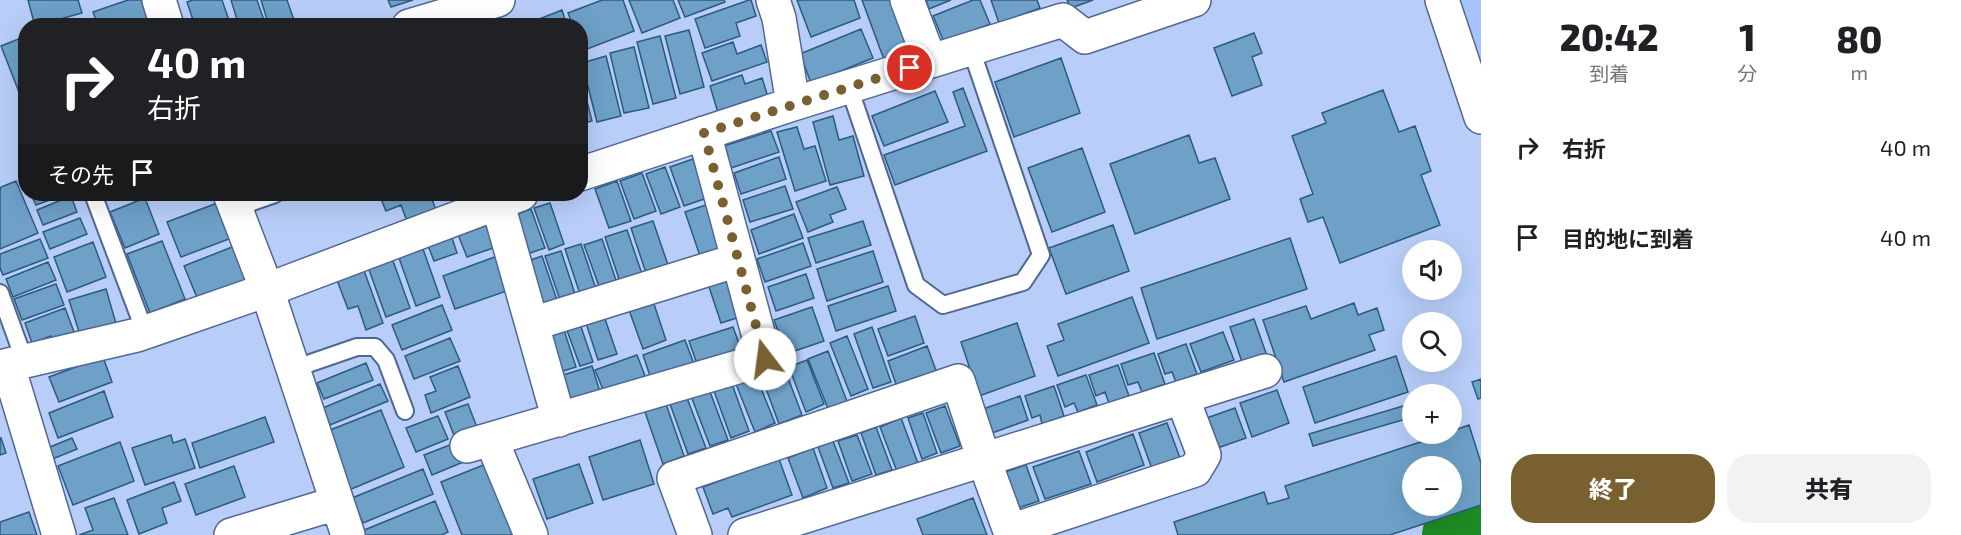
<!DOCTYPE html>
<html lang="ja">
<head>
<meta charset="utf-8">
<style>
  :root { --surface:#fff; --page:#f2f2f2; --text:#202124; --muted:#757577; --accent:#786031 }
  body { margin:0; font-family:"Exo 2","Noto Sans JP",sans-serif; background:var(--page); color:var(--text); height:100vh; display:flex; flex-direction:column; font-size:22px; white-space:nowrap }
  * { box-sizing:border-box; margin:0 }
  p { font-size:20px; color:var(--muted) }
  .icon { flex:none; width:33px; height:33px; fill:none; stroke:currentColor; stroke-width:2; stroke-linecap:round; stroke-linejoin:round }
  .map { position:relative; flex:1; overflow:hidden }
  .drawer { display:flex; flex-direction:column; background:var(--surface); width:480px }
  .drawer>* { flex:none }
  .banner { position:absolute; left:18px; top:18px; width:570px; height:183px; border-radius:24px; box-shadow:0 6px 24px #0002; background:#202124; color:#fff; overflow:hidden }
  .tools { position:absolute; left:1402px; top:240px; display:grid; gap:12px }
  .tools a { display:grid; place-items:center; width:60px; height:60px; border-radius:50%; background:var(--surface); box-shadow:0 6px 24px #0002; font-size:30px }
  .pin { position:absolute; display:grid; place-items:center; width:51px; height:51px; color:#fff; margin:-26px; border:3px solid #fff; border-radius:50%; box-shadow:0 2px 6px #0007 }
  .me { position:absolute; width:66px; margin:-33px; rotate:345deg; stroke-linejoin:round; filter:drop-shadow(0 0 4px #0008) }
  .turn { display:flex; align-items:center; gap:21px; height:126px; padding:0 30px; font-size:27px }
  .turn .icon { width:78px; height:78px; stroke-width:2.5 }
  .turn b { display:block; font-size:42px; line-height:51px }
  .then { display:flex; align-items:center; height:57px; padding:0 30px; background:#0003; gap:12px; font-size:22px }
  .eta { display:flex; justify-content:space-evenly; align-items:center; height:102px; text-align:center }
  .eta b { font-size:36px; font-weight:800; line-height:42px }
  .cta { display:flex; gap:12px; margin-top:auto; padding:12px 30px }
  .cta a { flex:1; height:69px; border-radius:24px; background:var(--accent); color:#fff; font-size:24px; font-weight:800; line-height:69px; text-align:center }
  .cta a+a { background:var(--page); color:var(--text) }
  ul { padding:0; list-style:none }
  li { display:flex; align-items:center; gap:18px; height:90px; padding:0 30px }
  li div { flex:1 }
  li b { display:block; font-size:22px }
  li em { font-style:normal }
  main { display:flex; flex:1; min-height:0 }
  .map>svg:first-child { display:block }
</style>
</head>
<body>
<main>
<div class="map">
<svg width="1481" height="535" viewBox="0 0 1481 535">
  <rect width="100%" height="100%" fill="#b8cef8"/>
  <path fill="#a6c3fe" d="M1460 0H1481V64Z"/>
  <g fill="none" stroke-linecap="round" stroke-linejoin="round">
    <path stroke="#1e8a25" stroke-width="66" d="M1455 535 1481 527"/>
  </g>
  <path fill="#6ea0c8" stroke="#2b5b80" stroke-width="1.5" fill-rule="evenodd" d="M28 0H78L82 13 35 26Z
    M128 0H143L152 26H98L93 12Z
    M193 0H222L231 26H195L187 2Z
    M231 0H257L266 26H239Z
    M261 0H287L295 23 288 26H269Z
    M388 0H413L391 7Z
    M602 0H623L634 31 582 51 580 26H573L568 13Z
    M629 0H673L680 18 642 33Z
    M678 0H724L725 2 685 17Z
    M749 0H751L756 16 736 23 740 36 705 48 695 19Z
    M797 0H854L860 18 811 37Z
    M862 0H894L915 54 886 65Z
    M926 0H951L929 9Z
    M973 0H980L990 24 944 42 933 16Z
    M991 0H1037L1040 8 999 23Z
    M1067 0H1093L1071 8Z
    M562 10 567 26H535L534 21Z
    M528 19 531 26H512Z
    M861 29 873 58 811 83 800 54Z
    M689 30 704 87 680 94 665 36Z
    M1254 33 1262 53 1252 57 1262 85 1232 96 1214 48Z
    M26 36V90L19 92 1 46Z
    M660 36 676 98 653 104 637 42Z
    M733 42 737 54 761 45 767 62 712 81 702 53Z
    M634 47 649 108 624 113 610 53Z
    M606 56 621 116 597 122 582 63Z
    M1061 58 1080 113 1014 137 995 82Z
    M580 74 592 121 580 124Z
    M742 75 745 84 762 78 769 100 719 116 710 86Z
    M963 88 987 151 895 185 884 155 965 126 953 92Z
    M1383 90 1399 132 1415 126 1431 171 1421 175 1440 225 1340 263 1323 217 1308 222 1300 199 1313 194 1292 136 1326 123 1322 113Z
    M935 91 948 122 884 146 872 116Z
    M833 116 839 140 853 136 864 176 830 185 813 122Z
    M797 127 804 149 815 146 826 181 795 191 777 132Z
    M771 131 779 152 731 168 724 146Z
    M1189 135 1199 163 1215 158 1230 199 1135 234 1110 164Z
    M1082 148 1105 212 1052 232 1028 168Z
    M779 157 786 179 741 194 734 173Z
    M693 159 707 198 684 206 670 167Z
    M665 167 680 207 661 214 646 174Z
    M642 173 656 211 634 219 620 181Z
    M16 181 38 233 0 249V190L1 187Z
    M617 181 631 221 609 228 595 189Z
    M785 186 793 209 750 222 743 200Z
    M837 187 846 209 830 215 833 222 808 232 796 202Z
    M31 194H66L36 205Z
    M379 194H430L436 210 407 221 401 205 386 211Z
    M71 196 77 212 43 225 37 210Z
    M145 198 159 234 125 248 110 212Z
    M220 202 234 237 181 257 167 222Z
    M550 203 564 244 549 250 534 208Z
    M709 204 725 251 701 259 685 212Z
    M531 209 545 248 527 254 515 215Z
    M794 214 803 238 759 254 751 230Z
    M80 218 87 234 50 249 43 232Z
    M489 220 499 246 467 257 457 232Z
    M653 221 668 265 646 273 631 228Z
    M863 221 871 245 816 263 808 238Z
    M1113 225 1129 271 1066 294 1049 248Z
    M627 230 642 274 620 282 605 237Z
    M451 235 457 253 434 261 427 243Z
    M1290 238 1307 289 1157 339 1141 288Z
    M40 239 48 258 3 275 0 268V254Z
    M602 239 617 283 600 289 584 245Z
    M162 241 185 299 150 313 127 254Z
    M93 242 106 277 67 292 54 257Z
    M803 243 811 266 765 282 757 259Z
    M581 244 596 289 580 294 565 249Z
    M237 245 251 279 198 300 184 266Z
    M423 249 440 297 416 306 399 258Z
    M561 251 575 294 560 300 545 256Z
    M873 251 883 282 827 301 817 269Z
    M500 255 512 289 455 309 443 276Z
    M542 256 557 300 543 305 528 261Z
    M392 258 410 308 386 317 368 267Z
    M48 262 56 280 13 297 6 279Z
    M362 265 383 323 366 330 358 306 348 309 335 275Z
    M806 274 814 298 776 311 768 287Z
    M730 276 743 316 721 323 708 284Z
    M56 284 64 305 22 320 14 299Z
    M888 286 896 311 836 331 828 306Z
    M106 289 117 327 81 338 69 300Z
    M1132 297 1149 343 1058 376 1047 346 1064 340 1058 324Z
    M653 301 666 340 643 349 629 310Z
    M1354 303 1358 315 1377 308 1384 330 1369 335 1375 350 1284 382 1263 320 1306 306 1311 319Z
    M442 305 452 330 402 350 392 325Z
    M812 307 824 341 786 354 774 320Z
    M65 308 76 337 54 346 51 336 32 343 25 323Z
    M603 313 617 354 598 360 585 320Z
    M915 316 924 343 888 356 878 329Z
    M1254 319 1266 353 1242 362 1230 327Z
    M579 321 593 362 580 366 565 325Z
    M1017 323 1035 376 979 396 961 342Z
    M563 327 576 367 560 372 547 333Z
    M733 327 741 349 697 364 689 341Z
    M872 327 891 382 873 388 854 334Z
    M1223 332 1234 360 1201 372 1190 344Z
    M847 336 868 389 851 396 830 343Z
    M450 338 460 361 414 379 405 356Z
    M685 340 694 364 651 379 643 355Z
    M1186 344 1197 374 1176 382 1172 372 1165 374 1158 354Z
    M927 346 937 373 897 387 888 361Z
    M828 351 848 404 829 411 808 359Z
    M1154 353 1165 384 1142 392 1138 382 1128 385 1121 364Z
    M637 355 645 376 604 392 595 370Z
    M1396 356 1408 392 1315 423 1303 387Z
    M103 357 112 382 59 402 49 377Z
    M807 360 824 404 806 412 789 367Z
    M366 363 373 380 324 399 317 383Z
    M1118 365 1129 396 1109 403 1105 392 1096 396 1089 375Z
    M458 366 470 397 431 413 425 395 436 391 430 377Z
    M592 366 600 392 572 402 563 375Z
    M784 367 802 415 779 424 761 375Z
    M1086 375 1097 405 1078 412 1074 403 1065 407 1057 385Z
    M756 376 775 423 755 432 736 384Z
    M1481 379V398L1478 399 1472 382Z
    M380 384 388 401 330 425 323 408Z
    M732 384 749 431 731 438 714 391Z
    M1054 386 1064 416 1042 424 1040 415 1032 418 1025 396Z
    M709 389 728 440 710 446 691 396Z
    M1277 390 1289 423 1252 437 1240 403Z
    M104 391 113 417 58 438 49 413Z
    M1020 396 1028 420 992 433 983 409Z
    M687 398 706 448 688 454 670 404Z
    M1413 403V417L1313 446 1309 434Z
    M468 404 478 430 455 438 445 412Z
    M666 404 684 456 663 464 645 412Z
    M945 406 960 446 941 453 926 413Z
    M1235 408 1246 438 1212 450 1201 420Z
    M381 410 404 467 349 490 325 432Z
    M923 413 937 453 922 459 908 418Z
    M438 416 448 439 416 452 406 428Z
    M265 417 274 442 200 468 192 443Z
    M901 418 919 466 898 474 880 427Z
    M1167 423 1180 458 1152 469 1139 433Z
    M1469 425 1481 463V505L1390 535H1178L1174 522 1264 492 1268 504 1289 498 1285 486 1445 434H1452V431ZM1413 466H1452V506H1413Z
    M876 427 892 470 876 475 861 433Z
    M1133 434 1144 465 1097 482 1086 452Z
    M171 435 173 443 185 439 195 468 145 485 132 448Z
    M857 435 872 474 852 481 838 441Z
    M1 438 6 453 0 455V439Z
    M72 438 77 449 50 460 45 449Z
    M640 440 654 484 603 500 589 457Z
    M460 441 468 460 432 475 424 455Z
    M833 441 849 483 833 488 818 447Z
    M120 442 134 481 73 505 58 466Z
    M813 448 827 488 803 498 788 458Z
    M1079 451 1091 484 1045 499 1033 467Z
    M779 459 792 495 732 517 728 508 713 514 703 487Z
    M491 462 521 535H462L441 482Z
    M579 464 593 503 547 519 533 479Z
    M1026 465 1039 501 1018 508 1005 472Z
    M234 466 245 497 196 515 185 484Z
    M423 469 433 494 363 523 352 498Z
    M174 482 181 501 162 508 167 523 139 534 127 500Z
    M114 498 128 535H79L93 530 85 508Z
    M973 498 987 535H923L917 519Z
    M435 501 448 532 442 535H364L362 531Z
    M29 512 37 535H0V522Z"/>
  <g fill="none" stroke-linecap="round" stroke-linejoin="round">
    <g stroke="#506795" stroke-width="20">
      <path id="service" d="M849 87 916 285 943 305 1023 282 1041 255 971 49
        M93 194 145 332
        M235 208 275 194
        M0 293 25 362
        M293 369 357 347H375L386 360 405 411"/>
    </g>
    <g stroke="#506795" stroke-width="36">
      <path id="minor" d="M159 0 167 26
        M773 0 779 18 793 104
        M907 0 930 61
        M409 26 498 0
        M580 174 793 104 1063 20 1085 37 1194 0
        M230 194 267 290 348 535
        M497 201 559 420
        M532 324 738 260
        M8 366 59 535
        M0 367 137 335 267 290 521 194
        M491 439 531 535
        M467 446 765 359 704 133
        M231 535 337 503
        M695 535 674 478 958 381 984 460 1010 531 1195 470 1204 455 1182 397
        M745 535 1265 371"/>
    </g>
    <g stroke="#506795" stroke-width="36">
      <path id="secondary" d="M1442 0 1481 117"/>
    </g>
    <use href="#service" stroke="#fff" stroke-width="16"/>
    <use href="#minor" stroke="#fff" stroke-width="33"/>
    <use href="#secondary" stroke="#fff" stroke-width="33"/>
  </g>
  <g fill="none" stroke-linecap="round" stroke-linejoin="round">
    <path stroke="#786031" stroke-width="10" stroke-dasharray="0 18" d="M765 359 704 133 910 68"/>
  </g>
</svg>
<div class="tools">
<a><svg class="icon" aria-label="sound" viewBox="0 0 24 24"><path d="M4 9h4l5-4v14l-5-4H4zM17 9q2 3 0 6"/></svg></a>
<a><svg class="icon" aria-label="search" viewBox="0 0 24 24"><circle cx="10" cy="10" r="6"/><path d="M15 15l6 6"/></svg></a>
<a>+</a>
<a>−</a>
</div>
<div class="pin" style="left:910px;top:68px;background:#d93025"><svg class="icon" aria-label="arrive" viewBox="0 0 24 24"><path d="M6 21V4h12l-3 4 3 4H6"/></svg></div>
<svg class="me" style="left:765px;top:359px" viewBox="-20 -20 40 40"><circle r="19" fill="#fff"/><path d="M0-13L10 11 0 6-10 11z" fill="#786031"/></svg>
<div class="banner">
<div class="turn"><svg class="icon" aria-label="right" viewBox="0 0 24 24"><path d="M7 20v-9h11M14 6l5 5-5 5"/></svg><div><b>40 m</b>右折</div></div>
<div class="then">その先<svg class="icon" aria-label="arrive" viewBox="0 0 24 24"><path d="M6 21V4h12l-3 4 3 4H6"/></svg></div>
</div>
</div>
<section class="drawer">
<div class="eta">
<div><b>20:42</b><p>到着</p></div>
<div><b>1</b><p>分</p></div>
<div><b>80</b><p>m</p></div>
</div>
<ul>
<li><svg class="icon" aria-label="right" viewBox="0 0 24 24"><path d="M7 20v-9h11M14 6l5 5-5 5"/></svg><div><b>右折</b></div><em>40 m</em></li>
<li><svg class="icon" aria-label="arrive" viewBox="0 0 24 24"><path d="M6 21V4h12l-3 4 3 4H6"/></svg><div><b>目的地に到着</b></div><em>40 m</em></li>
</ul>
<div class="cta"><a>終了</a><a>共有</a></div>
</section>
</main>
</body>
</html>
